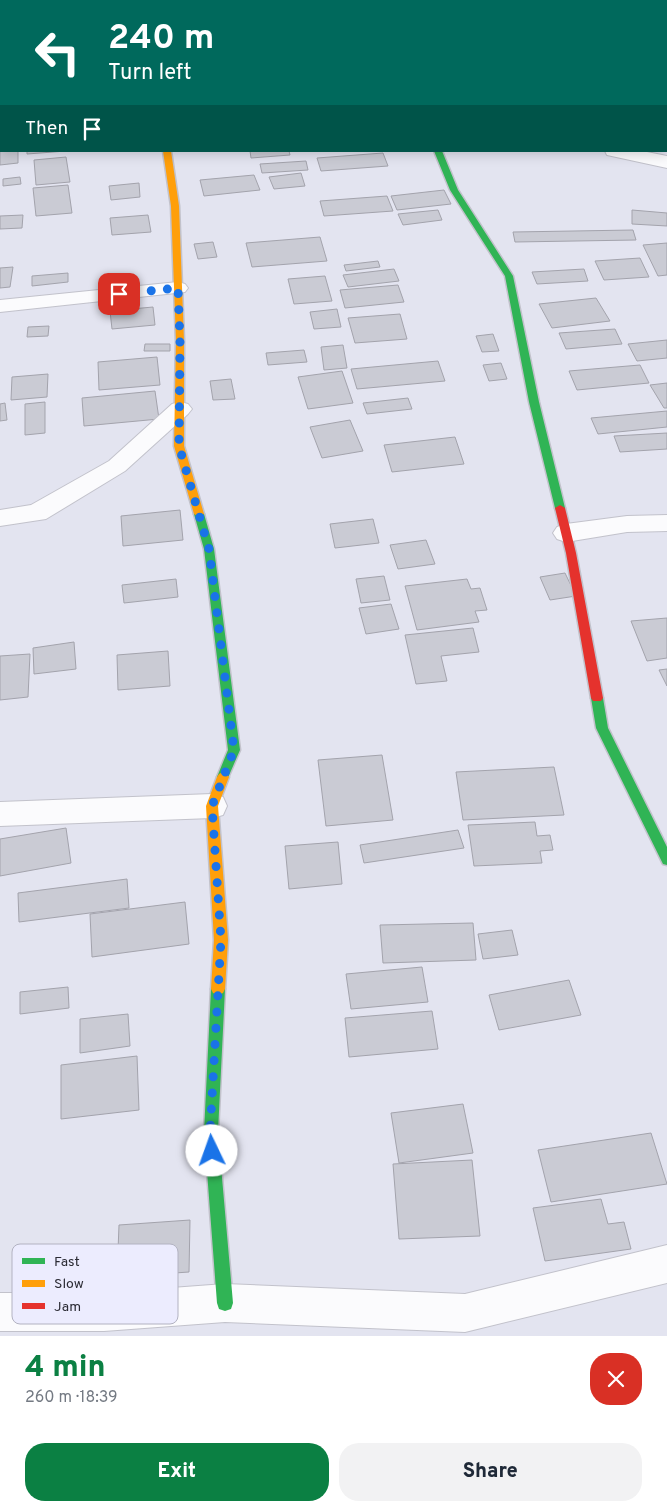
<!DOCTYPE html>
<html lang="en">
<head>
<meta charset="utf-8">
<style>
  :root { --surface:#fff; --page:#f2f2f3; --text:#1f2937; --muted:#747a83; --accent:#0b8043 }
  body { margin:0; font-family:Overpass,sans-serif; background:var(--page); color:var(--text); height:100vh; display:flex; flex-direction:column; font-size:19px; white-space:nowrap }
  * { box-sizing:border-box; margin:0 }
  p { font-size:16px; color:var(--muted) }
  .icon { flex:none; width:28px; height:28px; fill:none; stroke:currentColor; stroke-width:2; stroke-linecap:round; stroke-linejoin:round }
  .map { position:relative; height:1336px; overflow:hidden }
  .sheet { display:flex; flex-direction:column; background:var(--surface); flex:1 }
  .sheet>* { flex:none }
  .guide { position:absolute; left:0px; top:0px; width:668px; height:152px; box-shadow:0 2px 12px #0003; background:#00695c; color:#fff; overflow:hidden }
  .pin { position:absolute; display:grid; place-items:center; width:42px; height:42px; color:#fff; margin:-21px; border-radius:10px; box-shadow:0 2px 8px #0006 }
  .me { position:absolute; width:55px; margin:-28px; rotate:357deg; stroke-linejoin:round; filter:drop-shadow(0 0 4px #0008) }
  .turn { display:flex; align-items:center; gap:18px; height:105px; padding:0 25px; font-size:22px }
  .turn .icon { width:65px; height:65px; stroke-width:2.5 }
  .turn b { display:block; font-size:35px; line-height:42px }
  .then { display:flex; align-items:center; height:48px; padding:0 25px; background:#0003; gap:10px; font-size:19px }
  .round { display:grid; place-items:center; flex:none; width:52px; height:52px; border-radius:20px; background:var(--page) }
  .head { display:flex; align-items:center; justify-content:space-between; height:85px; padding:0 25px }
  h1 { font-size:30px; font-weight:800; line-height:38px; color:var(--accent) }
  .cta { display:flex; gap:10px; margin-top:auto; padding:10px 25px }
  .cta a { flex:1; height:58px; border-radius:20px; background:var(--accent); color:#fff; font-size:20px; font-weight:800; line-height:58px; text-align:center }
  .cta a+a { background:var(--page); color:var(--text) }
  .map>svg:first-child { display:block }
</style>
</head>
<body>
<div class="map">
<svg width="667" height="1336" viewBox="0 0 667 1336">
  <rect width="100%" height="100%" fill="#e3e4f0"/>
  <path fill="#cacbd4" stroke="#a3a3ac" d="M0 150 18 151V163L0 165Z
    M27 151H66L27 154Z
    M250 151H289L290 155 251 158Z
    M383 153 388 166 321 171 317 158Z
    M66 157 70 182 36 185 34 160Z
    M306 161 308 170 262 173 260 164Z
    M301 173 305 186 274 189 269 177Z
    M254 175 260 190 204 196 200 180Z
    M20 177 21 184 3 186V179Z
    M139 183 140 197 111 200 109 186Z
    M68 185 72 213 36 216 33 188Z
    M444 190 451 204 397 210 391 196Z
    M387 196 393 211 324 216 320 201Z
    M438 210 442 220 403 225 398 214Z
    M632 210 667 213V226L632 224Z
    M23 215 22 228 0 229V216Z
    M148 215 151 232 112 235 110 218Z
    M633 230 636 240 515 242 513 232Z
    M320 237 327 261 252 267 246 243Z
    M213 242 217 257 198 259 194 244Z
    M667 243V275L658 276 643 245Z
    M640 258 649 277 604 280 595 261Z
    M378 261 380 267 346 271 344 265Z
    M13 267 10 287 0 288V268Z
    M394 269 399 281 348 287 343 275Z
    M584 269 588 281 537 284 532 272Z
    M68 273V282L32 286V276Z
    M325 276 332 301 294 304 288 279Z
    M398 285 404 302 345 308 340 290Z
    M596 298 610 321 552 328 539 304Z
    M153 307 155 325 112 329 110 311Z
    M337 309 341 327 314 329 310 312Z
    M400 314 407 339 355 343 348 318Z
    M49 326 48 336 27 337 28 327Z
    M615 329 622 344 566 349 559 333Z
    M493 334 499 351 482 352 476 336Z
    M667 340V358L637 361 628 344Z
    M145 344H170V351H144Z
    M343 345 347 368 324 370 321 347Z
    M304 350 307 362 268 365 266 353Z
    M157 357 160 385 99 390 98 362Z
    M438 361 445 381 357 389 351 369Z
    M501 363 507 379 489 381 483 365Z
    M640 365 649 383 577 390 569 371Z
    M342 371 353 403 308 409 298 377Z
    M48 374 47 397 11 400 12 377Z
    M231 379 235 399 213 400 210 381Z
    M667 383V408H664L650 385Z
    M155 391 159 419 84 426 82 398Z
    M408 398 412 409 367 414 363 403Z
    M45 402V433L25 435V404Z
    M5 403 7 420 0 421V404Z
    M667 411V427L598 434 591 418Z
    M350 420 363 451 322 458 310 427Z
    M667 433V449L620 452 614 436Z
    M455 437 464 464 392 472 384 445Z
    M180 510 183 540 123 546 121 516Z
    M373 519 379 543 335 548 330 524Z
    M426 540 435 564 398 569 390 545Z
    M565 573 576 596 550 600 540 577Z
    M384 576 390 600 361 603 356 579Z
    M176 579 178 597 124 603 122 585Z
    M467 579 471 589 480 588 487 610 475 611 479 622 417 630 405 586Z
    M391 604 399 629 366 634 359 608Z
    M667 618V658L647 661 631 621Z
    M473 628 479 652 441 656 447 681 416 684 405 635Z
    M74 642 76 669 34 674 33 648Z
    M168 651 170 686 118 690 117 655Z
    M30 654 28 697 0 700V656Z
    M667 669V686L659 670Z
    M382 755 393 820 326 826 318 760Z
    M554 767 564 815 463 820 456 772Z
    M535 822 537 836 550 835 553 850 540 851 542 863 474 866 468 825Z
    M66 828 71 863 0 876V839Z
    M458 830 464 848 364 863 360 845Z
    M338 842 342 884 289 889 285 846Z
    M127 879 129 908 19 922 18 893Z
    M185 902 189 944 92 957 90 914Z
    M473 923 476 960 383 963 380 925Z
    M512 930 518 955 483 959 478 934Z
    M422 967 428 1002 351 1009 346 974Z
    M569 980 581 1015 499 1030 489 995Z
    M68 987 69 1008 20 1014V992Z
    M432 1011 438 1049 349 1057 345 1018Z
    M128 1014 130 1046 80 1053V1019Z
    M137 1056 139 1110 61 1119V1065Z
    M463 1104 473 1153 399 1163 391 1113Z
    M651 1133 667 1184 551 1202 538 1150Z
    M472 1160 480 1236 399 1239 393 1164Z
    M601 1199 608 1224 624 1222 631 1249 545 1261 533 1208Z
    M190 1220 189 1272 117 1277 119 1225Z"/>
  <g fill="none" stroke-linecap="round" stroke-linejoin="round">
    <g stroke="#c2c2cb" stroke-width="2">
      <path id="street" d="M129 0H146L147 1H130Z
        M167 0H185L186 1H168Z
        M666 37H667V47H666Z
        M605 151H642L667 156V168L607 155Z
        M178 282 185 284 188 288 185 292 0 312V300Z
        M180 402 188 404 192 409 188 414 125 471 46 519 0 526V510L31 505 109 461 172 404Z
        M667 515V531L627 532 566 542 557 539 553 533 557 527 566 524 627 516Z
        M212 794 223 797 227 806 223 815 212 818 0 826V802Z
        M667 1245V1283L465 1332 225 1322 104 1331H0V1293H104L225 1284 465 1294Z"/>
    </g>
    <g stroke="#c2c2cb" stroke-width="3">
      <path id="fast" d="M434 151H442L458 190 513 276 539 402 565 508 564 510H556L555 508 529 402 505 276 450 190Z
        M199 511 204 514 214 549 240 750 227 780H219L217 777 228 750 204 549 194 514Z
        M597 694 601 695 603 698 608 728 667 847V865L663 864 596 728 591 698 593 695Z
        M218 983 223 985 225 989 218 1132 233 1303 231 1309 225 1311 219 1309 217 1303 204 1132 211 989 213 985Z"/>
    </g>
    <g stroke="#c2c2cb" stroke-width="3">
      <path id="slow" d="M163 151H171L179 206 184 341V446L204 514 199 517 194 514 174 446 176 341 171 206Z
        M223 772 227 774 229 777 218 806 228 940 225 989 223 993 218 995 213 993 211 989 214 940 206 806 217 777 219 774Z"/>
    </g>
    <g stroke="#c2c2cb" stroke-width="3">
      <path id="jam" d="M560 505 565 508 576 553 603 698 601 701H593L591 698 566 553 555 508Z"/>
    </g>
    <use href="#street" fill="#fbfbfd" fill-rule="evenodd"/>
    <use href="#fast" fill="#30b455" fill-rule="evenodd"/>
    <use href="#slow" fill="#ff9f0a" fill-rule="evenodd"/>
    <use href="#jam" fill="#e5322d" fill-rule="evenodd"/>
  </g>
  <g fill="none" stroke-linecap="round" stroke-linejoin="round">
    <path stroke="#1a73e8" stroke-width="9" stroke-dasharray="0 16.2" d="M119 294 178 288 180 341 179 446 209 549 234 750 212 806 221 940 210 1132 212 1151"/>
  </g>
  <rect x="12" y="1244" width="166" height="80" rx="8" fill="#ececfe" stroke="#b2b2c1" stroke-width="1"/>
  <rect x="22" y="1258" width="23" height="6" fill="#30b455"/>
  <rect x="22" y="1280" width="23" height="7" fill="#ff9f0a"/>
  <rect x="22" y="1303" width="23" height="6" fill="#e5322d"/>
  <g font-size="14" fill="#2b2b34">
    <text x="54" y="1266">Fast</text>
    <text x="54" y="1288">Slow</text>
    <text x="54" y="1311">Jam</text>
  </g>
</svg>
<div class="pin" style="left:119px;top:294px;background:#d93025"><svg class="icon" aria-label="arrive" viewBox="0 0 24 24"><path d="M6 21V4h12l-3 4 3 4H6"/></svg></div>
<svg class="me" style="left:212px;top:1151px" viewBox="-20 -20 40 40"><circle r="19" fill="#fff"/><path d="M0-13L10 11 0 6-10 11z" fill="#1a73e8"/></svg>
<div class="guide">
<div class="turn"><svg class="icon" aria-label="left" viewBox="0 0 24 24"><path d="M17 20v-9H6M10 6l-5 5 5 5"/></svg><div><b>240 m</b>Turn left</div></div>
<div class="then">Then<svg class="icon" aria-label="arrive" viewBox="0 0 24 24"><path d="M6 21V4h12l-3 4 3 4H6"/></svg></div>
</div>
</div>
<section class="sheet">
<div class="head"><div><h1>4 min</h1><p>260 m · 18:39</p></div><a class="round" style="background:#d93025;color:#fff"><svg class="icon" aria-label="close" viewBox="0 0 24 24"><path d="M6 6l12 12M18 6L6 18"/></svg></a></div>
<div class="cta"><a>Exit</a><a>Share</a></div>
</section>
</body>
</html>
